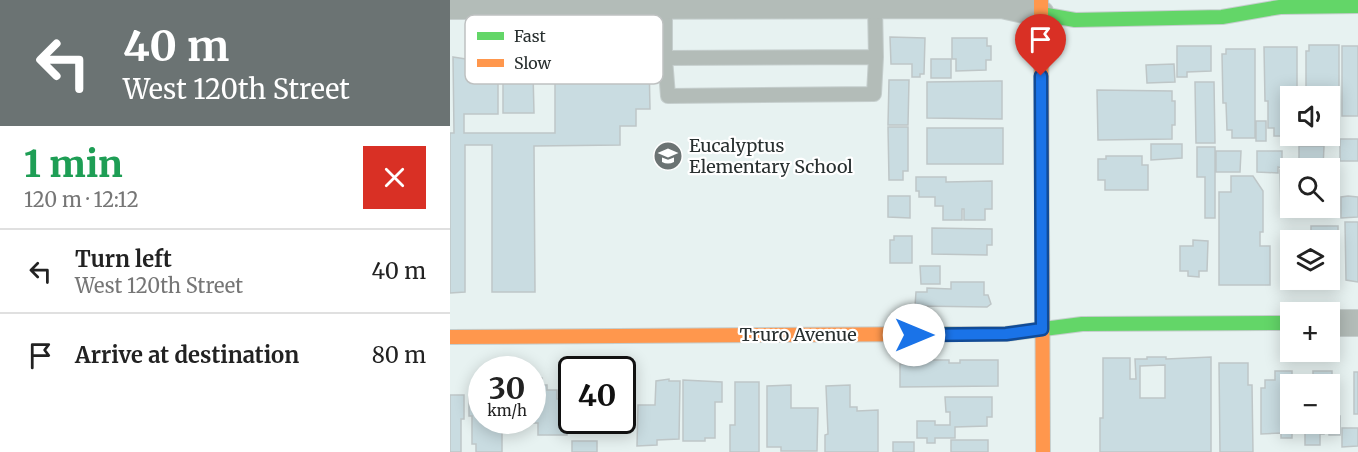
<!DOCTYPE html>
<html lang="en">
<head>
<meta charset="utf-8">
<style>
  :root { --surface:#fff; --page:#f6f6f6; --text:#222; --muted:#767676; --line:#e0e0e0 }
  body { margin:0; font-family:Merriweather,serif; background:var(--page); color:var(--text); height:100vh; display:flex; flex-direction:column; font-size:22px; white-space:nowrap }
  * { box-sizing:border-box; margin:0 }
  p { font-size:20px; color:var(--muted) }
  .icon { flex:none; width:33px; height:33px; fill:none; stroke:currentColor; stroke-width:2; stroke-linecap:round; stroke-linejoin:round }
  .map { position:relative; flex:1; overflow:hidden }
  .side { display:flex; flex-direction:column; background:var(--surface); width:450px }
  .side>* { flex:none }
  .guide { background:#6b7373; color:#fff; overflow:hidden }
  .controls { position:absolute; left:830px; top:86px; display:grid; gap:12px }
  .controls a { display:grid; place-items:center; width:60px; height:60px; border-radius:0px; background:var(--surface); box-shadow:0 3px 15px #0003; font-size:30px }
  .speed { position:absolute; left:18px; top:356px; display:flex; gap:12px; font-size:30px; font-weight:700; text-align:center }
  .speed>* { display:grid; place-content:center; width:78px; height:78px; border-radius:50%; background:var(--surface); box-shadow:0 3px 15px #0003; line-height:1 }
  .speed small { font-size:15px; font-weight:400 }
  .speed .limit { border:3px solid #111; border-radius:9px; background:#fff; color:#111 }
  .pin { position:absolute; display:grid; place-items:center; width:51px; height:51px; color:#fff; margin:-62px -26px; border-radius:50% 50% 50% 0; rotate:-45deg; box-shadow:0 0 6px #0007 }
  .pin .icon { rotate:45deg }
  .me { position:absolute; width:66px; margin:-33px; rotate:90deg; stroke-linejoin:round; filter:drop-shadow(0 0 4px #0008) }
  .turn { display:flex; align-items:center; gap:21px; height:126px; padding:0 24px; font-size:27px }
  .turn .icon { width:78px; height:78px; stroke-width:2.5 }
  .turn b { display:block; font-size:42px; line-height:51px }
  .round { display:grid; place-items:center; flex:none; width:63px; height:63px; border-radius:0px; background:var(--page) }
  .overview { display:flex; align-items:center; justify-content:space-between; height:102px; padding:0 24px }
  h1 { font-size:36px; font-weight:800; line-height:45px; color:#1e9e55 }
  ul { padding:0; list-style:none }
  li { display:flex; align-items:center; gap:18px; height:84px; padding:0 24px; border-top:2px solid var(--line) }
  li div { flex:1 }
  li b { display:block; font-size:22px }
  li em { font-style:normal }
  main { display:flex; flex:1; min-height:0 }
  .map>svg:first-child { display:block }
</style>
</head>
<body>
<main>
<section class="side">
<div class="guide">
<div class="turn"><svg class="icon" aria-label="left" viewBox="0 0 24 24"><path d="M17 20v-9H6M10 6l-5 5 5 5"/></svg><div><b>40 m</b>West 120th Street</div></div>
</div>
<div class="overview"><div><h1>1 min</h1><p>120 m · 12:12</p></div><a class="round" style="background:#d93025;color:#fff"><svg class="icon" aria-label="close" viewBox="0 0 24 24"><path d="M6 6l12 12M18 6L6 18"/></svg></a></div>
<ul>
<li><svg class="icon" aria-label="left" viewBox="0 0 24 24"><path d="M17 20v-9H6M10 6l-5 5 5 5"/></svg><div><b>Turn left</b><p>West 120th Street</p></div><em>40 m</em></li>
<li><svg class="icon" aria-label="arrive" viewBox="0 0 24 24"><path d="M6 21V4h12l-3 4 3 4H6"/></svg><div><b>Arrive at destination</b></div><em>80 m</em></li>
</ul>
</section>
<div class="map">
<svg width="908" height="452" viewBox="0 0 908 452">
  <rect width="100%" height="100%" fill="#e7f2f1"/>
  <path fill="#c9dce1" stroke="#bec6c7" stroke-width="1.5" fill-rule="evenodd" d="M440 37 475 38 474 74H470V77H462V64H441Z
    M502 38H537V46H541V60H536V70L506 71V59H502Z
    M859 45H889V135H866H879V96H856V51H859Z
    M727 46H761V71L737 72V77H727Z
    M892 46H908V116H892Z
    M814 47H847V96H840V135L847 136H824V128H818V101H815Z
    M776 49H805V138H782V130H777L776 103H773L772 54H776Z
    M3 57 48 64V114H14V133H105V64H115V61H199L200 109H186V126H170V145L84 146 85 292H42V145H15V292L0 293V133H4Z
    M481 59H501V78H481Z
    M724 64 725 82 697 83 696 65Z
    M53 73H83L84 113H53Z
    M439 80H459L458 125H438Z
    M549 81H552V119L477 118V82Z
    M745 82H764L765 143H746Z
    M647 90 722 91V101H725V125H722V139L648 140Z
    M806 121H816V141H806Z
    M438 127H458V171H453V180H439Z
    M477 128H553V164H477Z
    M890 139H908V161H890Z
    M701 144H732V158L701 160Z
    M849 146H874L873 168 849 167Z
    M747 147H765V218H755V177H747Z
    M766 151H791L790 172H766Z
    M807 151H832V168L828 167V173L807 172Z
    M656 156H692V165H698V190H655V180H648V159H656Z
    M830 170H840V207H879V170H888V212L831 213Z
    M781 176H803L813 191V232H810V246H820V285H769V192H781Z
    M466 177H496V182L542 181V209H535V220H514V209H512V220H493V206H485V197H469V191H466Z
    M438 196H460V218L438 217Z
    M898 196 908 197V217L891 218V197Z
    M895 222H908V282L896 280Z
    M861 226H888V285L838 284V264H840V279H879V240H843V236H861Z
    M482 228 542 229V245H537V255L482 254Z
    M444 236H462V263H440V240H444Z
    M743 240 758 241 757 271H749V277L738 276V271H730V246H743Z
    M470 266H490V284H471Z
    M501 282H534V295H538L541 304 537 307 465 306 466 292H477V288L501 289Z
    M697 357H716V359L761 357V452H650V418H653V358H680V379H686L685 359H697ZM715 365V398H690V366Z
    M462 360H499V363H510V360H548V386L450 387V364H462Z
    M769 363H798V385H802L803 452H770Z
    M825 371H842V384H840V423H842V438H831V433L811 434V388H815V380H825Z
    M863 371H882V407H879V384H855V379H863Z
    M904 372H908V414H904Z
    M82 377 92 378V385H97V390H107V399H117V435H88V423H78V420H82Z
    M219 379V381H230L229 439 207 440V445L187 446 188 405H205L206 381Z
    M172 380H175V422H159V431H141L133 424V420H172Z
    M233 380 272 382V402H265V438H255V441H233Z
    M285 382H309V452H280V425H285Z
    M341 385V408H368L367 451H331V447H317V386Z
    M400 385V407H407V411L428 410V452H375V435L378 434 376 386Z
    M31 391 32 420H52V452H26V444H22V416H19V396H31Z
    M0 395H14V419H11V452H0Z
    M495 397H542V417H537V426L505 427V438H485V443H477V438H467V421H485V425H500V412H496Z
    M879 416H890V435H879Z
    M855 423H870V426H874V434H870V445H855Z
    M892 428H908V446L892 447Z
    M501 440H538V452H501Z
    M122 441H147V452H122Z
    M443 442H464V452H443Z"/>
  <g fill="none" stroke-linecap="round" stroke-linejoin="round">
    <g stroke="#c5cecd" stroke-width="16">
      <path id="lane" d="M215 5V58L426 57 425 6
        M215 58 218 96 424 94 426 57"/>
    </g>
    <g stroke="#c5cecd" stroke-width="28">
      <path id="street" d="M0 6 552 5 591 14
        M879 323H908"/>
    </g>
    <g stroke="#c5cecd" stroke-width="16">
      <path id="fast" d="M591 14 625 20 772 17 830 7 908 6
        M491 334H556L632 324 840 323"/>
    </g>
    <g stroke="#c5cecd" stroke-width="16">
      <path id="slow" d="M591 0 593 452
        M0 337 491 334"/>
    </g>
    <use href="#lane" stroke="#b3bcb8" stroke-width="14"/>
    <use href="#street" stroke="#b3bcb8" stroke-width="26"/>
    <use href="#fast" stroke="#63d668" stroke-width="14"/>
    <use href="#slow" stroke="#ff974d" stroke-width="14"/>
  </g>
  <g fill="none" stroke-linecap="round" stroke-linejoin="round">
    <g stroke="#114b97" stroke-width="15">
      <path id="route" d="M464 335 556 334 592 329 591 76"/>
    </g>
    <use href="#route" stroke="#1a73e8" stroke-width="10"/>
  </g>
  <defs>
    <g id="school-disc" transform="scale(1.5)"><circle r="9.5" fill="#6b7373" stroke="#fff"/><path d="M0-5L7-2L0 1L-7-2ZM-4 1L0 2.5L4 1V4Q0 6-4 4Z" fill="#fff"/></g>
  </defs>
  <g fill-rule="evenodd">
    <use href="#school-disc" x="218" y="156"/>
  </g>
  <g text-anchor="middle" stroke-width="4.5" stroke-linejoin="round" paint-order="stroke">
    <g font-size="18" fill="#282f2f" stroke="#fff" text-anchor="start">
      <text x="239" y="152">Eucalyptus<tspan x="239" dy="21">Elementary School</tspan></text>
    </g>
    <g font-size="18" fill="#282f2f" stroke="#fff">
      <text x="348" y="341">Truro Avenue</text>
    </g>
  </g>
  <rect x="15" y="15" width="198" height="69" rx="9" fill="#fff" stroke="#bec1c1" stroke-width="1.5"/>
  <rect x="27" y="32" width="27" height="8" fill="#63d668"/>
  <rect x="27" y="59" width="27" height="8" fill="#ff974d"/>
  <g font-size="16" fill="#282f2f">
    <text x="64" y="42">Fast</text>
    <text x="64" y="69">Slow</text>
  </g>
</svg>
<div class="controls">
<a><svg class="icon" aria-label="sound" viewBox="0 0 24 24"><path d="M4 9h4l5-4v14l-5-4H4zM17 9q2 3 0 6"/></svg></a>
<a><svg class="icon" aria-label="search" viewBox="0 0 24 24"><circle cx="10" cy="10" r="6"/><path d="M15 15l6 6"/></svg></a>
<a><svg class="icon" aria-label="layers" viewBox="0 0 24 24"><path d="M12 4l9 5-9 5-9-5zM3 14l9 5 9-5"/></svg></a>
<a>+</a>
<a>−</a>
</div>
<div class="speed"><div>30<small>km/h</small></div><div class="limit">40</div></div>
<div class="pin" style="left:591px;top:76px;background:#d93025"><svg class="icon" aria-label="arrive" viewBox="0 0 24 24"><path d="M6 21V4h12l-3 4 3 4H6"/></svg></div>
<svg class="me" style="left:464px;top:335px" viewBox="-20 -20 40 40"><circle r="19" fill="#fff"/><path d="M0-13L10 11 0 6-10 11z" fill="#1a73e8"/></svg>
</div>
</main>
</body>
</html>
